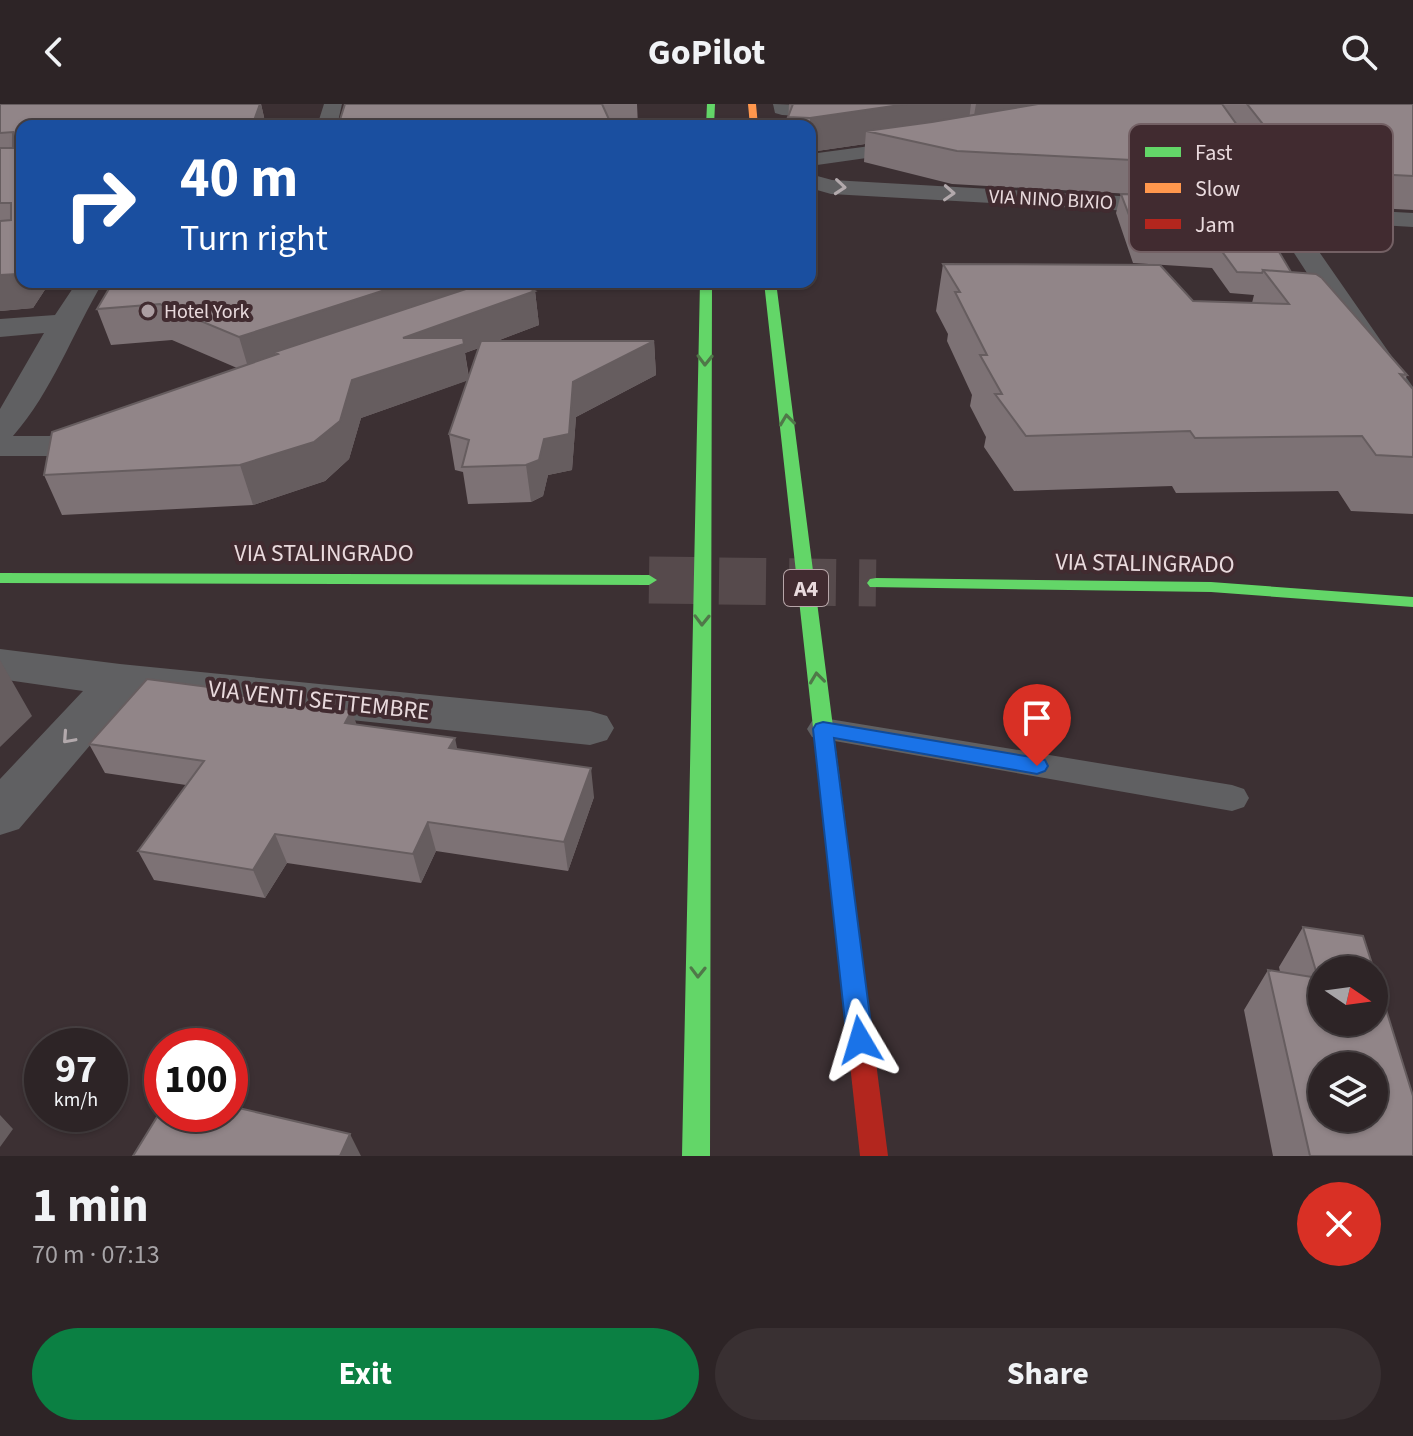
<!DOCTYPE html>
<html lang="en">
<head>
<meta charset="utf-8">
<style>
  :root { --surface:#2d2426; --page:#393032; --text:#f1f3f6; --muted:#a7a4a7; --line:#484143; --accent:#0b8043 }
  body { margin:0; font-family:"Source Sans 3",sans-serif; background:var(--page); color:var(--text); height:100vh; display:flex; flex-direction:column; font-size:30px; white-space:nowrap }
  * { box-sizing:border-box; margin:0 }
  p { font-size:26px; color:var(--muted) }
  .icon { flex:none; width:44px; height:44px; fill:none; stroke:currentColor; stroke-width:2; stroke-linecap:round; stroke-linejoin:round }
  .map { position:relative; height:1052px; overflow:hidden }
  .drawer { display:flex; flex-direction:column; background:var(--surface); flex:1 }
  .drawer>* { flex:none }
  .top-card { position:absolute; left:16px; top:16px; width:800px; height:168px; border-radius:16px; box-shadow:0 2px 6px #0004,0 0 0 2px var(--line); background:#1a4fa0; color:#fff; overflow:hidden }
  .needle { width:52px; rotate:103deg }
  .buttons { position:absolute; left:1308px; top:852px; display:grid; gap:16px }
  .buttons a { display:grid; place-items:center; width:80px; height:80px; border-radius:50%; background:var(--surface); box-shadow:0 2px 6px #0004,0 0 0 2px var(--line); font-size:40px }
  .speed { position:absolute; left:24px; top:924px; display:flex; gap:16px; font-size:40px; font-weight:700; text-align:center }
  .speed>* { display:grid; place-content:center; width:104px; height:104px; border-radius:50%; background:var(--surface); box-shadow:0 2px 6px #0004,0 0 0 2px var(--line); line-height:1 }
  .speed small { font-size:20px; font-weight:400 }
  .speed .limit { border:12px solid #d22; background:#fff; color:#111 }
  .pin { position:absolute; display:grid; place-items:center; width:68px; height:68px; color:#fff; margin:-82px -34px; border-radius:50% 50% 50% 0; rotate:-45deg; box-shadow:0 0 8px #0007 }
  .pin .icon { rotate:45deg }
  .me { position:absolute; width:88px; margin:-44px; rotate:353deg; stroke-linejoin:round; filter:drop-shadow(0 0 6px #0008) }
  .turn { display:flex; align-items:center; gap:28px; height:168px; padding:0 32px; font-size:36px }
  .turn .icon { width:104px; height:104px; stroke-width:2.5 }
  .turn b { display:block; font-size:56px; line-height:68px }
  .round { display:grid; place-items:center; flex:none; width:84px; height:84px; border-radius:42px; background:var(--page) }
  .overview { display:flex; align-items:center; justify-content:space-between; height:136px; padding:0 32px }
  h1 { font-size:48px; font-weight:700; line-height:60px }
  .action { display:flex; gap:16px; margin-top:auto; padding:16px 32px }
  .action a { flex:1; height:92px; border-radius:48px; background:var(--accent); color:#fff; font-size:32px; font-weight:700; line-height:92px; text-align:center }
  .action a+a { background:var(--page); color:var(--text) }
  header { display:flex; justify-content:space-between; align-items:center; height:104px; padding:0 32px; background:var(--surface); font-size:36px; font-weight:700 }
  .map>svg:first-child { display:block }
</style>
</head>
<body>
<header><svg class="icon" aria-label="back" viewBox="0 0 24 24"><path d="M15 5l-7 7 7 7"/></svg>GoPilot<svg class="icon" aria-label="search" viewBox="0 0 24 24"><circle cx="10" cy="10" r="6"/><path d="M15 15l6 6"/></svg></header>
<div class="map">
<svg width="1413" height="1052" viewBox="0 0 1413 1052">
  <rect width="100%" height="100%" fill="#3c3033"/>
  <g fill="none" stroke-linecap="round" stroke-linejoin="round">
    <path stroke="#564a4c" stroke-width="47" stroke-dasharray="47 23" stroke-linecap="butt" d="M649 476 876 479"/>
    <path fill="#606062" fill-rule="evenodd" d="M823 614 1232 681 1244 685 1249 694 1244 703 1232 707 812 633 807 625 812 617Z"/>
    <path fill="#606062" fill-rule="evenodd" d="M324 0H342L337 22H317Z
      M773 0 850 3 859 9 850 15 782 11 775 9Z
      M1197 0H1215L1286 102 1413 109V123L1297 116 1413 283V312L1401 309 1392 300 1272 115 831 90 810 84V70L832 76 1262 100Z
      M923 35 930 37 933 41 930 45 810 62V50Z
      M77 178H103C73 228 52 288 13 332H49L108 322 120 325 125 332 120 339 49 352H0V305L44 229 0 233V215L55 211Z
      M0 545 120 560 590 607 607 612 614 624 607 636 590 641 131 593 19 725 0 731V675L83 587 0 575Z"/>
    <path fill="#63d668" fill-rule="evenodd" d="M707 0H715L714 22H706Z
      M700 178H712L710 1052H682Z
      M764 178H776L847 732 844 738 836 741 828 738 825 732Z
      M0 469 649 471 657 476 649 481 0 479Z
      M876 474 1211 478 1413 493V503L1211 488 870 483 867 479 870 475Z"/>
    <path fill="#ff974d" fill-rule="evenodd" d="M748 0H756L758 22H750Z"/>
    <path fill="#b3261e" fill-rule="evenodd" d="M836 723 844 726 847 732 888 1052H860L825 732 828 726Z"/>
  </g>
  <path fill="#7d7275" fill-rule="evenodd" d="M0 0H261L266 22 22 178H50L33 204 0 207Z
    M345 0H637L638 22H338Z
    M789 0H1413V106L1288 99 1266 68 1256 97 952 80 864 58 865 40 810 48V22H788Z
    M1121 90 1291 168 1407 271 1405 276 1413 285V410L1351 407 1338 387 1176 389 1172 382 1014 387 984 343 986 333 970 302 972 291 947 237 948 230 936 207 943 160 1193 197 1252 199 1254 191 1230 189 1212 164 1133 159 1116 109Z
    M113 178H526V180L523 181 535 187 539 221 497 237H654L656 271 576 313 572 366 548 371 543 392 531 398 468 400 463 368 455 366 449 330 468 276 361 314 349 355 325 377 253 401 62 411 44 371 237 264 172 236 111 241 97 205ZM479 244 469 273 465 249Z
    M226 590 457 645 594 693 568 767 436 747 421 779 287 759 265 794 154 776 138 747 186 681 105 669 89 640Z
    M1303 823 1413 1052H1273L1244 906 1268 866 1280 868 1279 863Z"/>
  <path fill="#665d5f" d="M261 0 266 22H252Z
    M907 0H971L968 24 866 27 865 40 810 48V14Z
    M976 0H1101L972 23Z
    M22 165V178H50L33 204 0 207V171Z
    M410 178H483L485 189 275 248 279 260 250 270 239 233Z
    M535 187 539 221 465 249 469 276 361 314 349 355 325 377 253 401 240 361 352 276 403 234Z
    M654 237 656 271 576 313 572 366 548 371 543 392 531 398 526 361 544 335 573 278Z
    M0 556 32 612 0 643Z
    M352 606 361 635 345 619Z
    M455 634 461 663 449 644Z
    M591 664 594 693 568 767 564 738Z
    M428 718 436 747 421 779 413 750Z
    M275 730 287 759 265 794 253 766Z
    M0 1011 13 1025 0 1043Z
    M350 1030 361 1052H340Z"/>
  <path fill="#918588" stroke="#665d5f" stroke-width="2" fill-rule="evenodd" d="M0 0H260L252 22H22V165L18 170 0 171V117L11 116V99H0V44H13V28L0 29Z
    M345 0H602L612 22H338Z
    M789 0H907L810 14 788 13 793 0Z
    M1038 0H1222L1267 63 957 47 866 27 932 18Z
    M1247 0H1413V72L1299 66Z
    M1121 90 1248 96 1291 168 1263 166 1262 169 1237 168 1218 142 1139 137Z
    M943 160 1160 161 1193 197 1289 200 1263 166 1316 170 1322 174 1407 271 1400 270 1413 285V353L1376 351 1362 332 1195 334 1190 327 1026 332 995 290H1002L980 251H987L955 188H960Z
    M113 178H410L239 233 160 200 97 205Z
    M487 178H516L535 187 403 234H463L464 240 352 276 340 317 314 338 240 361 44 371 52 328 278 250 275 248Z
    M481 237H654L573 278 569 330 544 335 539 356 526 361 462 363 469 336 449 330Z
    M147 575 224 585 221 589 352 606 345 619 455 634 449 644 591 664 564 738 428 718 413 750 275 730 253 766 138 747 204 657 89 640Z
    M1303 823 1363 832 1374 866H1322V918H1374V867L1413 992V1052H1310L1268 866 1318 874ZM1322 962H1374V1014H1322Z
    M230 1002 350 1030 340 1052H133L162 1005V1010H230Z"/>
  <defs><path id="oneway-chevron" d="M-2-3.5L2.5 0L-2 3.5" fill="none" stroke-width="1.6" stroke-linecap="round" stroke-linejoin="round" transform="scale(2)"/></defs>
  <g stroke="#b2a9ac">
    <use href="#oneway-chevron" transform="translate(840 83) rotate(5)"/>
    <use href="#oneway-chevron" transform="translate(949 89) rotate(3)"/>
    <use href="#oneway-chevron" transform="translate(68 634) rotate(132)"/>
  </g>
  <g stroke="#507849">
    <use href="#oneway-chevron" transform="translate(705 256) rotate(91)"/>
    <use href="#oneway-chevron" transform="translate(787 316) rotate(-97)"/>
    <use href="#oneway-chevron" transform="translate(702 516) rotate(91)"/>
    <use href="#oneway-chevron" transform="translate(817 574) rotate(-97)"/>
    <use href="#oneway-chevron" transform="translate(698 868) rotate(91)"/>
  </g>
  <path fill="#1a73e8" stroke="#114b97" stroke-width="2" d="M823 618 1037 654 1045 656 1048 662 1045 667 1037 670 834 634 873 936 869 945 860 948 850 945 847 936 813 625 816 620Z"/>
  <circle fill="#ac9ea2" stroke="#412b30" stroke-width="3" cx="148" cy="207" r="8"/>
  <g text-anchor="middle" stroke-width="8" stroke-linejoin="round" paint-order="stroke">
    <g font-size="20" fill="#e9dadd" stroke="#412b30">
      <text transform="translate(1051 95) rotate(3)" y="7">VIA NINO BIXIO</text>
    </g>
    <g font-size="20" fill="#e9dadd" stroke="#412b30" text-anchor="start">
      <text x="164" y="214">Hotel York</text>
    </g>
    <rect fill="#412b30" stroke="#b7a6a9" stroke-width="2" x="784" y="466" width="44" height="36" rx="6"/>
    <g font-size="22" font-weight="bold" fill="#e9dadd">
      <text x="806" y="492">A4</text>
    </g>
    <g font-size="24" fill="#e9dadd" stroke="#412b30">
      <text x="324" y="457">VIA STALINGRADO</text>
      <text transform="translate(1145 459) rotate(1)" y="8">VIA STALINGRADO</text>
      <text transform="translate(319 596) rotate(6)" y="8">VIA VENTI SETTEMBRE</text>
    </g>
  </g>
  <rect x="1129" y="20" width="264" height="128" rx="12" fill="#412b30" stroke="#736064" stroke-width="2"/>
  <rect x="1145" y="43" width="36" height="10" fill="#63d668"/>
  <rect x="1145" y="79" width="36" height="10" fill="#ff974d"/>
  <rect x="1145" y="115" width="36" height="10" fill="#b3261e"/>
  <g font-size="22" fill="#e9dadd">
    <text x="1195" y="56">Fast</text>
    <text x="1195" y="92">Slow</text>
    <text x="1195" y="128">Jam</text>
  </g>
</svg>
<div class="buttons">
<a><svg class="needle" viewBox="-14 -14 28 28"><path d="M0-13l5 13h-10z" fill="#e53935"/><path d="M0 13l5-13h-10z" fill="#a7a4a7"/></svg></a>
<a><svg class="icon" aria-label="layers" viewBox="0 0 24 24"><path d="M12 4l9 5-9 5-9-5zM3 14l9 5 9-5"/></svg></a>
</div>
<div class="speed"><div>97<small>km/h</small></div><div class="limit">100</div></div>
<div class="pin" style="left:1037px;top:662px;background:#d93025"><svg class="icon" aria-label="arrive" viewBox="0 0 24 24"><path d="M6 21V4h12l-3 4 3 4H6"/></svg></div>
<svg class="me" style="left:860px;top:936px" viewBox="-20 -20 40 40"><path d="M0-17L14 15 0 8-14 15z" fill="#1a73e8" stroke="#fff" stroke-width="4"/></svg>
<div class="top-card">
<div class="turn"><svg class="icon" aria-label="right" viewBox="0 0 24 24"><path d="M7 20v-9h11M14 6l5 5-5 5"/></svg><div><b>40 m</b>Turn right</div></div>
</div>
</div>
<section class="drawer">
<div class="overview"><div><h1>1 min</h1><p>70 m · 07:13</p></div><a class="round" style="background:#d93025;color:#fff"><svg class="icon" aria-label="close" viewBox="0 0 24 24"><path d="M6 6l12 12M18 6L6 18"/></svg></a></div>
<div class="action"><a>Exit</a><a>Share</a></div>
</section>
</body>
</html>
